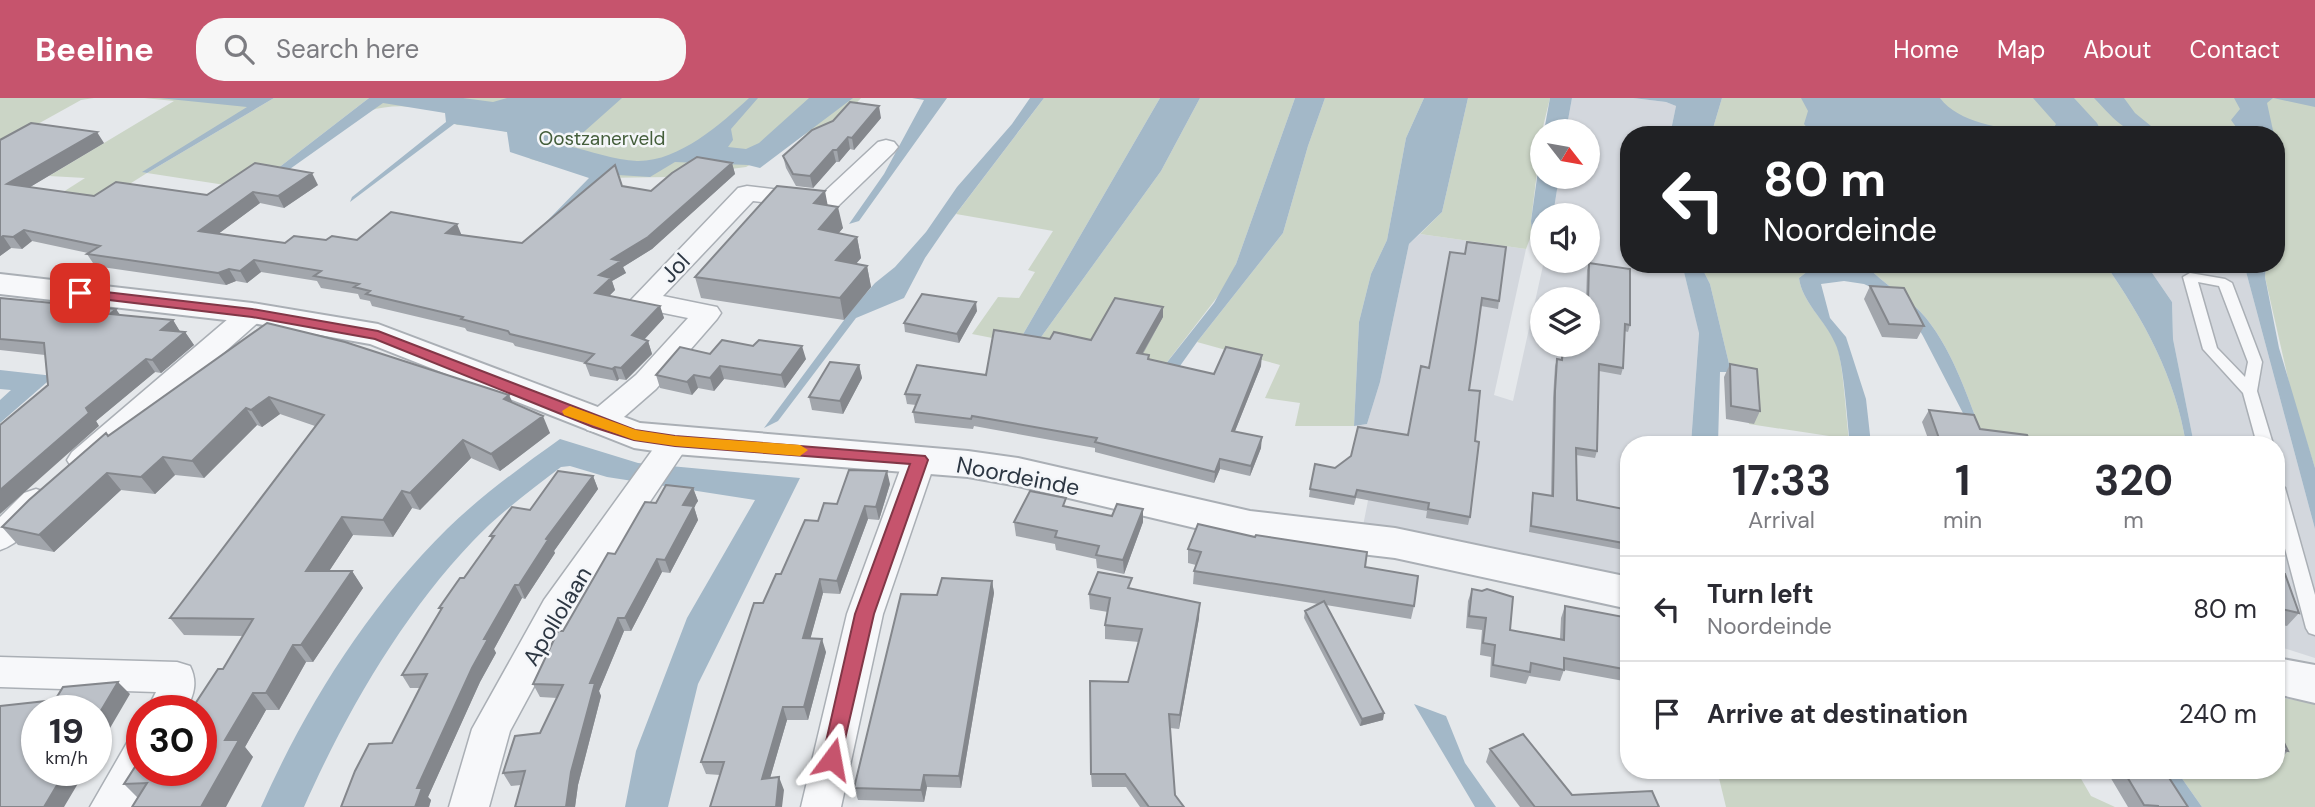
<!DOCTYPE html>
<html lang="en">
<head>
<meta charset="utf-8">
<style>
  :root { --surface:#fff; --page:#f7f7f7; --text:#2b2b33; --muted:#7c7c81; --line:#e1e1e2; --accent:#c6546d }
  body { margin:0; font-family:"DM Sans",sans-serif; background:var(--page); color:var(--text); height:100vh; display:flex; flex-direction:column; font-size:26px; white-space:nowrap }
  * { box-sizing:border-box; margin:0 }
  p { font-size:23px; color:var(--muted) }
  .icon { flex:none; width:38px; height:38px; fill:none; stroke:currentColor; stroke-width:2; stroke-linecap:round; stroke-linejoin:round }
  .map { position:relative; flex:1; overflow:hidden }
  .panel { position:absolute; left:1620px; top:338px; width:665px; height:343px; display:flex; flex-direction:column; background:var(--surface); border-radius:28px; box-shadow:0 2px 5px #0004 }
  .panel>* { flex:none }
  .top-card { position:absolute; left:1620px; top:28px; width:665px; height:147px; border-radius:28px; box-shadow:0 2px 5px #0004; background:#202124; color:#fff; overflow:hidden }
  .needle { width:46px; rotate:121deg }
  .controls { position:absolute; left:1530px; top:21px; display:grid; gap:14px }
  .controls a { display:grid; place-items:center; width:70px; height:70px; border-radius:50%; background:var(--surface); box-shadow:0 2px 5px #0004; font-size:35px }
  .speed { position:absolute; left:21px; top:597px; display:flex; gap:14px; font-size:35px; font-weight:700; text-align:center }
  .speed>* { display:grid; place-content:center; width:91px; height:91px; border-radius:50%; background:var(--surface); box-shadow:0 2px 5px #0004; line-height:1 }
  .speed small { font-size:18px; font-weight:400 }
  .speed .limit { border:10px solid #d22; background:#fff; color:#111 }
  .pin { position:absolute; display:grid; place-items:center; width:60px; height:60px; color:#fff; margin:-30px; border-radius:14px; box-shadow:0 4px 10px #0006 }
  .me { position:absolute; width:77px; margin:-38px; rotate:13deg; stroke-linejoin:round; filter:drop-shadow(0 0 5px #0008) }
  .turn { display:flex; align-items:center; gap:24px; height:147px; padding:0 28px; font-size:32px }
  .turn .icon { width:91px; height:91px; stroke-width:2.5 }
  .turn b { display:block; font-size:49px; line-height:60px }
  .eta { display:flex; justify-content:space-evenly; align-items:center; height:119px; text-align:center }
  .eta b { font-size:42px; font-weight:700; line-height:49px }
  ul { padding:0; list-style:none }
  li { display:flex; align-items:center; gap:21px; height:105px; padding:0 28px; border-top:2px solid var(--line) }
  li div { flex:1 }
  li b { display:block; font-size:26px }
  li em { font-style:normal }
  header { display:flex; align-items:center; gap:42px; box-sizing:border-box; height:98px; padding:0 35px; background:var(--accent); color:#fff }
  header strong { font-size:33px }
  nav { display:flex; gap:38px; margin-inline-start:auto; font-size:24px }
  .search { width:490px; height:63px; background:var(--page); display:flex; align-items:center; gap:18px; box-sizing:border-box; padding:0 24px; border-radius:28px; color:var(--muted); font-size:26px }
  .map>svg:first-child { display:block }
</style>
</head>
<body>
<header>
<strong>Beeline</strong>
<div class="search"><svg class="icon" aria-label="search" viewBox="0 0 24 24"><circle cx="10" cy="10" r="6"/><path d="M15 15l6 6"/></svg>Search here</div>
<nav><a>Home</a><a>Map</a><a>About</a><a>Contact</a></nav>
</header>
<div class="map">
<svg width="2315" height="709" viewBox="0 0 2315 709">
  <rect width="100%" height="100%" fill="#e5e8eb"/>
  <path fill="#d3d7dd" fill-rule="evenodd" d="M1572 0H1633L1666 4 1676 8 1670 37H1629V166H1682L1699 234 1691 346H1629V478L1363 428 1382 331 1354 328 1367 326 1380 284 1409 146 1420 136 1526 151 1494 297 1513 303 1544 163H1587V117H1553L1559 79H1587V33H1566ZM1542 201H1587V247H1542Z
    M2146 166H2244L2315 431V560L2277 548V346H2194L2173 241 2172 204Z"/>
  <path fill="#cbd5c6" d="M0 0H94L81 2 0 47Z
    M144 0H266L143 74 147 75 274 0H369L251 91 147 75 63 128 35 112 85 80 49 78 174 3Z
    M374 0H861L845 18 818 29 746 69 670 79 600 80 530 61 524 38 482 28 457 27 451 23 452 17C426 9 395 4 369 13Z
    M1044 0H1160L1018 245 972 236 998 199 1019 200 1035 174 1028 172 1053 133 956 116Z
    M1200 0H1295L1236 166 1225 189 1161 272 1031 253 1161 73Z
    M1325 0H1424L1406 40 1387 142 1371 176 1359 224 1354 328H1295L1300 305 1265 300 1280 267 1197 244 1283 135 1308 48Z
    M1468 0H1550L1542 33 1531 123 1532 135 1526 151 1420 136 1442 114Z
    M1722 0H2315V370L2292 298 2265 179 2266 166H2277V81L2281 75 2277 37H1711Z
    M1700 166H1817L1799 180C1802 204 1825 222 1836 245 1843 261 1846 320 1849 341L1749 326 1743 278 1731 274 1710 186Z
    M1865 166H2105C2143 220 2176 280 2186 346H1986C1969 304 1955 256 1926 220 1909 199 1883 187 1865 166Z
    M2277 599 2315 605V709H2202L2176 672H2277Z
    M1717 672H2076L2091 698 2115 709H1726Z"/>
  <path fill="#a3b8c8" d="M159 0H274L147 75 142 74 247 9Z
    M369 0H463L493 4 507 0H622L568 48C590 53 615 62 637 63 678 64 721 26 749 0H758L731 31 733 42 728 49 746 51 759 45 809 0H853L760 70 748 67 675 64 650 79 618 77 514 164 508 163 589 80 510 54 507 34 454 26 350 104 352 99 446 24 445 15 383 5 256 95 251 91Z
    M912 0H947L859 123 849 126 884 76 924 2Z
    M1030 0H1044L949 125 925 160 904 200 856 220 778 323 764 330 853 210 875 185 895 169 926 134 957 89 1012 26Z
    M1160 0H1200L1161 73 1031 253 1018 245Z
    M1295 0H1325L1308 48 1283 135 1197 244 1175 275 1161 272 1214 205 1236 166Z
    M1424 0H1468L1442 114 1409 146 1380 284 1367 326 1354 328 1359 224 1371 176 1387 142 1406 40Z
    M1550 0H1572L1566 33H1544Z
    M1633 0H1722L1711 37H1670L1676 8 1666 4Z
    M1801 0H1940C1962 29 2017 33 2051 34L2056 26 2033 0H2074L2097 25 2103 37H1810L1809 32 1804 26 1808 13Z
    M2094 0H2124L2135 15 2162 37C2125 37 2118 25 2094 0Z
    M2234 0H2315V9L2273 0 2267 5 2274 37H2242L2231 22 2240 11Z
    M1542 44V79H1559L1553 117H1542V136L1532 135 1531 123Z
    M1682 166H1700L1710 186 1731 274H1720L1718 346H1691L1699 235Z
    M1817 166H1865C1883 187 1909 199 1926 220 1955 256 1969 304 1986 346H1979L1923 238 1903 204 1864 186 1844 183 1821 186 1830 220 1846 239 1866 301 1871 346H1850C1847 324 1844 262 1835 245 1825 222 1802 204 1799 180Z
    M2105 166H2146L2172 204 2173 241 2194 346H2186C2176 280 2143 220 2105 166Z
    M2244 166H2266L2265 179 2279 250 2315 370V431Z
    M0 272 54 278 0 325V302L11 292 0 291Z
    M560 341 638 365 800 380 698 586 668 709H625L636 653 687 520 755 402 607 379 570 368 561 369C531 392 498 416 472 444 403 516 344 618 304 709H261C306 608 368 509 447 431 482 397 521 369 560 341Z
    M1414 606 1446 618 1465 665 1496 709H1475Z
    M2157 672H2176L2202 709H2176Z"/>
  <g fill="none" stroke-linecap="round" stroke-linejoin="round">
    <g stroke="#aaafb5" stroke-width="3">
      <path id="service" d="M2190 175 2225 181 2232 185 2262 264 2257 293 2273 346H2257L2243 295 2203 251 2183 179ZM2198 184 2219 188 2248 264 2245 279 2217 250Z
        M2277 384 2285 390 2315 497V537L2309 535 2306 530 2277 420Z"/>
    </g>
    <g stroke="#aaafb5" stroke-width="3">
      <path id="minor" d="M886 42 894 44 898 49 894 54 836 110 827 112 753 103 663 198 717 209 721 215 717 221 656 291 609 332 598 335 587 332 583 325 587 318 636 277 688 220 634 209 630 203 738 90 747 88 821 97 878 44Z
        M252 207 262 209 266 215 262 221 94 370 83 373 72 370 67 362 72 354 242 209Z
        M675 332 686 336 691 343 570 522 510 633 489 709H449L472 631 544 502 664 336Z
        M920 350 931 353 936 361 883 516 841 709H801L847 516 904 361 909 353Z
        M36 391 48 395 52 403C42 421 20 446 0 452V419L24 395Z
        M0 559 177 564 190 568C198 584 194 597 186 612H147L156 594 0 589Z
        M142 638V672H153L132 709H90L128 643Z"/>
    </g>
    <g stroke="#aaafb5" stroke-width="4">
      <path id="tertiary" d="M0 176 252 205 378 226 640 325 968 353 1018 360 1250 413 1395 430 1629 479V511L1395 460 1250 443 1018 388 968 379 675 356 634 350 370 246 252 225 0 196Z
        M2277 560 2315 567V605L2277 596Z"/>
    </g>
    <use href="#service" fill="#f7f8fa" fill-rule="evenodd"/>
    <use href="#minor" fill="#f7f8fa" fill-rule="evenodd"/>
    <use href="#tertiary" fill="#f7f8fa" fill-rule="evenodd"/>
  </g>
  <path fill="#a2a6ac" d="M881 20 854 52 850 51 839 64H836L813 90 796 88 786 70 783 58Z
    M0 42 104 45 30 89 94 98 207 97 318 87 284 110 260 105 218 136 285 145 462 137 522 145 622 88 651 93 732 65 735 76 652 151 623 169 626 175 612 183 615 192 609 198 660 208 664 220 644 242 648 243 652 256 626 282 619 281 617 283 590 278 585 265 515 248 513 245 467 233 465 230 372 208 370 203 360 201 358 196 321 190 317 183 261 174 247 185 236 183 226 187 95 168 87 156 88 155 32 143 22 151 11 150 0 158Z
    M827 107 843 130 838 135 857 139 861 160 856 166 867 168 871 189 844 222 701 200 695 179Z
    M1450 154 1499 203 1498 211 1481 208 1469 292 1475 343 1470 419 1468 427 1426 420 1427 413 1383 405 1356 400 1354 407 1309 399 1310 391 1335 370 1408 337 1429 270Z
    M1589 165 1630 227 1628 234 1624 233 1623 270 1621 277 1599 273 1597 353 1595 360 1576 357 1577 402 1629 412V453L1529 434 1532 402 1533 395 1551 398 1553 300 1555 268 1557 261 1561 262V247H1587V201H1586L1587 172Z
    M1870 188 1924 228 1917 241 1882 239 1864 201Z
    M0 200 120 217 173 222 180 234H185L194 247 161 275 155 274 96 323 99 328 48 287 45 257 0 252Z
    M1163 209V219L1143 256 1150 261 1214 276 1261 268 1235 333 1261 350 1250 378 1220 371 1214 385 1095 354V350L974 328 973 331 915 325 913 314 916 307 907 306 905 296 986 277 1050 241 1091 242Z
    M977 213 959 245 905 234 904 225Z
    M267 225 509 297 512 304 550 335 500 373 471 360 420 412 412 410 393 439 353 437 329 473H352L363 490 313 564H306L279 612H266L245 649 253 659 138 700 124 686 193 609 223 571 243 538 184 537 170 520 315 328 280 316 262 329 257 327 204 380 175 377 155 396 121 392 54 454 18 447 2 429 108 338Z
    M710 256 806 261 785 290 724 281 714 293 698 290 692 297 660 290 656 277Z
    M1730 266 1760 313 1754 326 1726 321 1724 279Z
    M859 267 862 280 843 316 812 312 809 299Z
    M1929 312 1980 331 2031 346H1930L1922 324Z
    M593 378 598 391 554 453 555 455 525 501 522 500 494 551 496 555 480 584 428 699 431 702 429 709 392 645 420 590H410L402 577 441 513 439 510 464 480 492 441 490 438 530 412Z
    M890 386 879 422 868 421 840 496 823 495 810 541 826 554 808 622H787L770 680 784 692 720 677 706 676 701 664 763 505 781 476 837 406Z
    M693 390 698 403 694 409 698 422 670 475 662 474 631 533H624L599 593 601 598 578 687 575 709H515L521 687 511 688 503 675 540 635 557 600 540 599 533 586 563 533 615 456 656 405Z
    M1067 409 1112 418 1143 411V424L1124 476 1097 470 1096 461 1056 452 1055 446 1016 438 1014 424Z
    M1188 451 1365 469 1414 508 1411 521 1326 507 1384 615 1383 622 1360 628 1304 520 1305 513 1318 506 1193 486 1194 473 1196 467 1188 465Z
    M2277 475 2299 515 2287 528 2277 526Z
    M992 483 994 495 961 690 927 689 924 704 858 702 854 690 937 497Z
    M1132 491 1199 520 1179 631 1170 630 1175 697 1184 709H1140L1126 689H1092L1091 676 1128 584 1139 544 1105 541V527L1108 514 1090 511 1089 496Z
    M1472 491 1510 532 1560 541 1561 520 1565 508 1629 520V584L1564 572 1560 583 1529 578 1526 586 1490 579 1491 559 1480 557 1482 532 1466 530 1468 503Z
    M2277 630 2288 653 2277 664Z
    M1490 651 1572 697 1659 709H1520L1486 664Z
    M2106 672H2164L2188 709H2128Z"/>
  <path fill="#84878c" d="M879 8 881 20 854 52 852 40Z
    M97 34 104 45 15 98 7 86Z
    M848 39 850 51 839 64 837 52Z
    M833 52 836 64 813 90 810 78Z
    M732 65 735 76 652 151 623 169 626 175 612 183 615 192 600 207 595 195 599 177 612 161Z
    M312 75 318 87 284 110 278 98Z
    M825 93 829 114 814 105Z
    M253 94 260 105 206 145 199 133Z
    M838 109 843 130 824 153 819 131Z
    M457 126 462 138 446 135Z
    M24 132 32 143 22 151 13 139Z
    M3 138 11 150 0 158V140Z
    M857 139 861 160 841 183 836 162Z
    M254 162 261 174 247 185 240 173Z
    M867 168 871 189 844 222 840 200Z
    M229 171 236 183 226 187 218 175Z
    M976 204 977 213 959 245 957 236Z
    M660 208 664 220 637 249 632 237Z
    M1163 209V219L1137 265V255Z
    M116 211 125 224 110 216Z
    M173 222 181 235 161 232Z
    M185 234 194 247 161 275 152 262Z
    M648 243 652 256 626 282 621 270Z
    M802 248 806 261 785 290 781 277Z
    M1262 257 1261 268 1231 343 1232 333Z
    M146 261 155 274 96 323 99 328 0 416V392L86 310Z
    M859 267 862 280 843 316 840 303Z
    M720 268 724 281 714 293 710 280Z
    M615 269 619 281 617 283 612 271Z
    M694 277 698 290 692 297 687 284Z
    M509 297 517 314 504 301Z
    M269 299 280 316 262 329 251 312Z
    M246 310 257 327 204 380 192 363Z
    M543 318 550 335 500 373 491 356Z
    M1262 339 1261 350 1250 378 1251 368Z
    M463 342 471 360 420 412 410 395Z
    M163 359 175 377 155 396 141 379Z
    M1220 361V371L1214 385 1215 374Z
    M887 373 890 386 879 422 876 409Z
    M107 375 121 392 54 454 39 437Z
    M593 378 598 391 554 453 555 455 525 501 519 487 546 441Z
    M693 390 698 403 694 409 698 422 670 475 665 462 683 407Z
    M402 393 412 410 393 439 383 422Z
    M865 408 868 421 840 496 837 483Z
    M1143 411V424L1124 476 1123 462Z
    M342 419 353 437 318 490 306 473Z
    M657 461 662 474 631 533 625 520Z
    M352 473 363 490 313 564 301 547Z
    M820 481 823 495 807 553 803 540Z
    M992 483 994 495 961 690 959 678Z
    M515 487 522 500 494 551 496 555 480 584 428 699 431 702 429 709H415L417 690 484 541Z
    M1200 505 1199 520 1179 631 1180 617Z
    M618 520 624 533 599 593 601 598 578 687 575 709H566L571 674 590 585Z
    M822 541 826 554 808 622 804 609Z
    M293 547 306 564 279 612 266 595Z
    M118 584 130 596 96 654V621Z
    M253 595 266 612 245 649 253 659 226 709H201L225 642Z
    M783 609 787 622 766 694 762 681Z
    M1384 615 1383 622 1360 628 1362 621Z
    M66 672H86L64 709H44Z
    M924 677 927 689 924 704 921 692Z
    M779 679 784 692 782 709H776Z"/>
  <path fill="#bcc1c8" stroke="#84878c" stroke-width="2" d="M850 4 879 8 852 40 848 39 837 52H833L810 78 793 76 783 58 812 32 833 23Z
    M31 25 97 34 7 86 94 98 116 84 207 97 255 65 312 75 278 98 253 94 199 133 285 145 294 138 326 142 332 138 357 142 391 114 457 126 446 135 522 145 615 67 622 88 651 93 672 75 697 59 732 65 648 139 612 161 621 163 599 177 611 180 595 195 660 208 632 237 648 243 621 270 615 269 612 271 585 265 594 256 510 236 508 233 461 221 463 219 366 196 370 193 354 189 359 186 314 178 321 173 254 162 240 173 229 171 218 175 87 156 100 148 24 132 13 139 3 138 0 140V42Z
    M777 88 825 93 814 105 838 109 819 131 857 139 836 162 867 168 840 200 695 179Z
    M1467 144 1506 149 1499 203 1482 200 1476 244 1469 292 1480 293 1475 343 1479 344 1470 419 1428 411 1429 405 1385 397 1357 392 1355 399 1310 391 1315 366 1335 370 1351 358 1358 329 1408 337 1421 268 1429 270 1450 154 1465 156Z
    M1589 165 1630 171V227L1625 226 1623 270 1599 266 1597 353 1576 350 1577 402 1629 412V446L1531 428 1533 395 1553 398 1555 293 1557 261 1562 262 1563 247H1587Z
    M1870 188 1904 190 1924 228 1889 226Z
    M922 196 976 204 957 236 904 225Z
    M0 200 116 211 110 216 173 222 161 232 185 234 152 262 146 261 86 310 89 315 0 392V327L48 287 44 245 0 241Z
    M1115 200 1163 209 1137 255 1149 257 1148 261 1214 276 1226 249 1262 257 1232 333 1262 339 1251 368 1220 361 1215 374 1095 344 1097 340 972 318 971 321 913 314 920 297 905 296 917 267 986 277 994 232 1050 241 1054 234 1091 242Z
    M267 225 345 244 509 297 504 301 543 318 491 356 463 342 410 395 402 393 383 422 342 419 306 473H352L301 547H293L266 595H253L225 642H239L201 709H132L147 685 124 686 142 658V672H201V612H171L172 610 193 609 218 571H223L253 521 170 520 324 317 269 299 251 312 246 310 192 363 163 359 141 379 107 375 39 437 2 429 29 402 106 335 108 338Z
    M722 242 753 248 759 242 802 248 781 277 720 268 710 280 694 277 687 284 656 277 680 249 710 256Z
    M830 264 859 267 840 303 809 299Z
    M1730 266 1757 271 1760 313 1731 308Z
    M1929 312 1974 317 1980 331 2027 337 2031 346H1941Z
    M849 372 887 373 876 409 865 408 837 483 820 481 803 540 822 541 804 609H783L762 681 779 679 776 709H710L724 664H701L754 505H763L776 476H781L805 422 818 423 824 405 837 406Z
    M558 373 593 378 546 441 548 442 519 487H515L484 541H488L472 570 417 690H422L415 709H341L355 673 369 646 392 645 427 576 402 577 442 510H439L460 480H464L494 438H490L512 409 530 412Z
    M666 387 693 390 683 407 694 408 665 462 657 461 625 520H618L590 585H595L571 674 566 709H515L525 673 503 675 515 638 540 635 563 587 533 586 558 533H563L608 455 615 456 645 404 656 405Z
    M1030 393 1066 400 1063 408 1112 418 1117 406 1143 411 1123 462 1096 457 1099 448 1055 439 1057 433 1014 424Z
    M1198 426 1255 439 1256 437 1367 454 1365 469 1418 478 1414 508 1194 473 1201 454 1188 451Z
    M1098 474 1132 480 1128 490 1200 505 1180 617 1169 616 1175 697 1184 709H1149L1125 676H1091L1090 583 1128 584 1142 531 1105 527 1110 500 1089 496Z
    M2277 475 2285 476 2299 515 2277 510Z
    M942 480 992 483 959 678 924 677 921 692 854 690 901 496 937 497Z
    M1472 491 1482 493 1487 491 1513 499 1510 532 1564 542 1565 508 1629 520V572L1564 560V572L1531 565 1530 574 1493 567 1495 547 1483 545 1486 520 1469 518Z
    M1324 503 1384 615 1362 621 1305 513Z
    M118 584 96 621V612H37V672H66L44 709H0V608L55 602 63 589Z
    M2277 630 2288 653 2277 651Z
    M1523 636 1572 697 1652 693 1659 709H1535L1490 651Z
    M2123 672H2164L2188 709H2158V708L2144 707Z"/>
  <path fill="#c6546d" stroke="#813747" stroke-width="2" d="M80 191 252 211 378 233 635 332 675 338 925 358 928 362 874 516 839 667 832 669 825 667 822 661 855 516 910 366 675 348 634 342 593 329 375 241 252 219 76 198V192Z"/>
  <path fill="#f59e0b" d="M570 308 636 332 675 338 800 347 808 352 800 358 675 348 634 342 564 317 562 313Z"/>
  <g text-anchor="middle" stroke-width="5" stroke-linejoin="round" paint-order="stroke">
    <g font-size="19" fill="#445e3b" stroke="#f4f6f9">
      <text x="602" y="47">Oostzanerveld</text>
    </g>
    <g font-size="23" fill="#2d3743" stroke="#f4f6f9">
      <text transform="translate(675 170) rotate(-46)" y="8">Jol</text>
      <text transform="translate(1018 378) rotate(11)" y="8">Noordeinde</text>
      <text transform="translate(557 518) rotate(-59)" y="8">Apollolaan</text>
    </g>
  </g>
</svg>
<div class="controls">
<a><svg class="needle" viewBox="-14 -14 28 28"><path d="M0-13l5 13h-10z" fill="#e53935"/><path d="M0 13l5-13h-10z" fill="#7c7c81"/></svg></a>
<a><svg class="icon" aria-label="sound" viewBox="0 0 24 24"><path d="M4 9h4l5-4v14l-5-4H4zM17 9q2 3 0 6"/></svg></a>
<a><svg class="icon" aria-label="layers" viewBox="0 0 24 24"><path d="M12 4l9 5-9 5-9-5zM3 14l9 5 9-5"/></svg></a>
</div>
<div class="speed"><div>19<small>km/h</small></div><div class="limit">30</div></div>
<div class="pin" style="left:80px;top:195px;background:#d93025"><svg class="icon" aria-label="arrive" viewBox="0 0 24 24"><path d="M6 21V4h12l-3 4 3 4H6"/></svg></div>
<svg class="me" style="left:832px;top:661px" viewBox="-20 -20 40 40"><path d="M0-17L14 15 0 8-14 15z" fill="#c6546d" stroke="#fff" stroke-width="4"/></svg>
<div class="top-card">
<div class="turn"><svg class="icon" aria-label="left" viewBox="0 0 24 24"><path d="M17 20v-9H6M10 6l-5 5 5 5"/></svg><div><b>80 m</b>Noordeinde</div></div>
</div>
<section class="panel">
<div class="eta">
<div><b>17:33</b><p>Arrival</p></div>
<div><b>1</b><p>min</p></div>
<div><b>320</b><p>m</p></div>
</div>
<ul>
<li><svg class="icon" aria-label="left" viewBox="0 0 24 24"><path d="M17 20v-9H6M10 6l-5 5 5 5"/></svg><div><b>Turn left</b><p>Noordeinde</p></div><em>80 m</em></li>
<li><svg class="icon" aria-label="arrive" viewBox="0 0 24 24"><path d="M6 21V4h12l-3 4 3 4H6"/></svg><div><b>Arrive at destination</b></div><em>240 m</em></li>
</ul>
</section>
</div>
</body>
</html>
